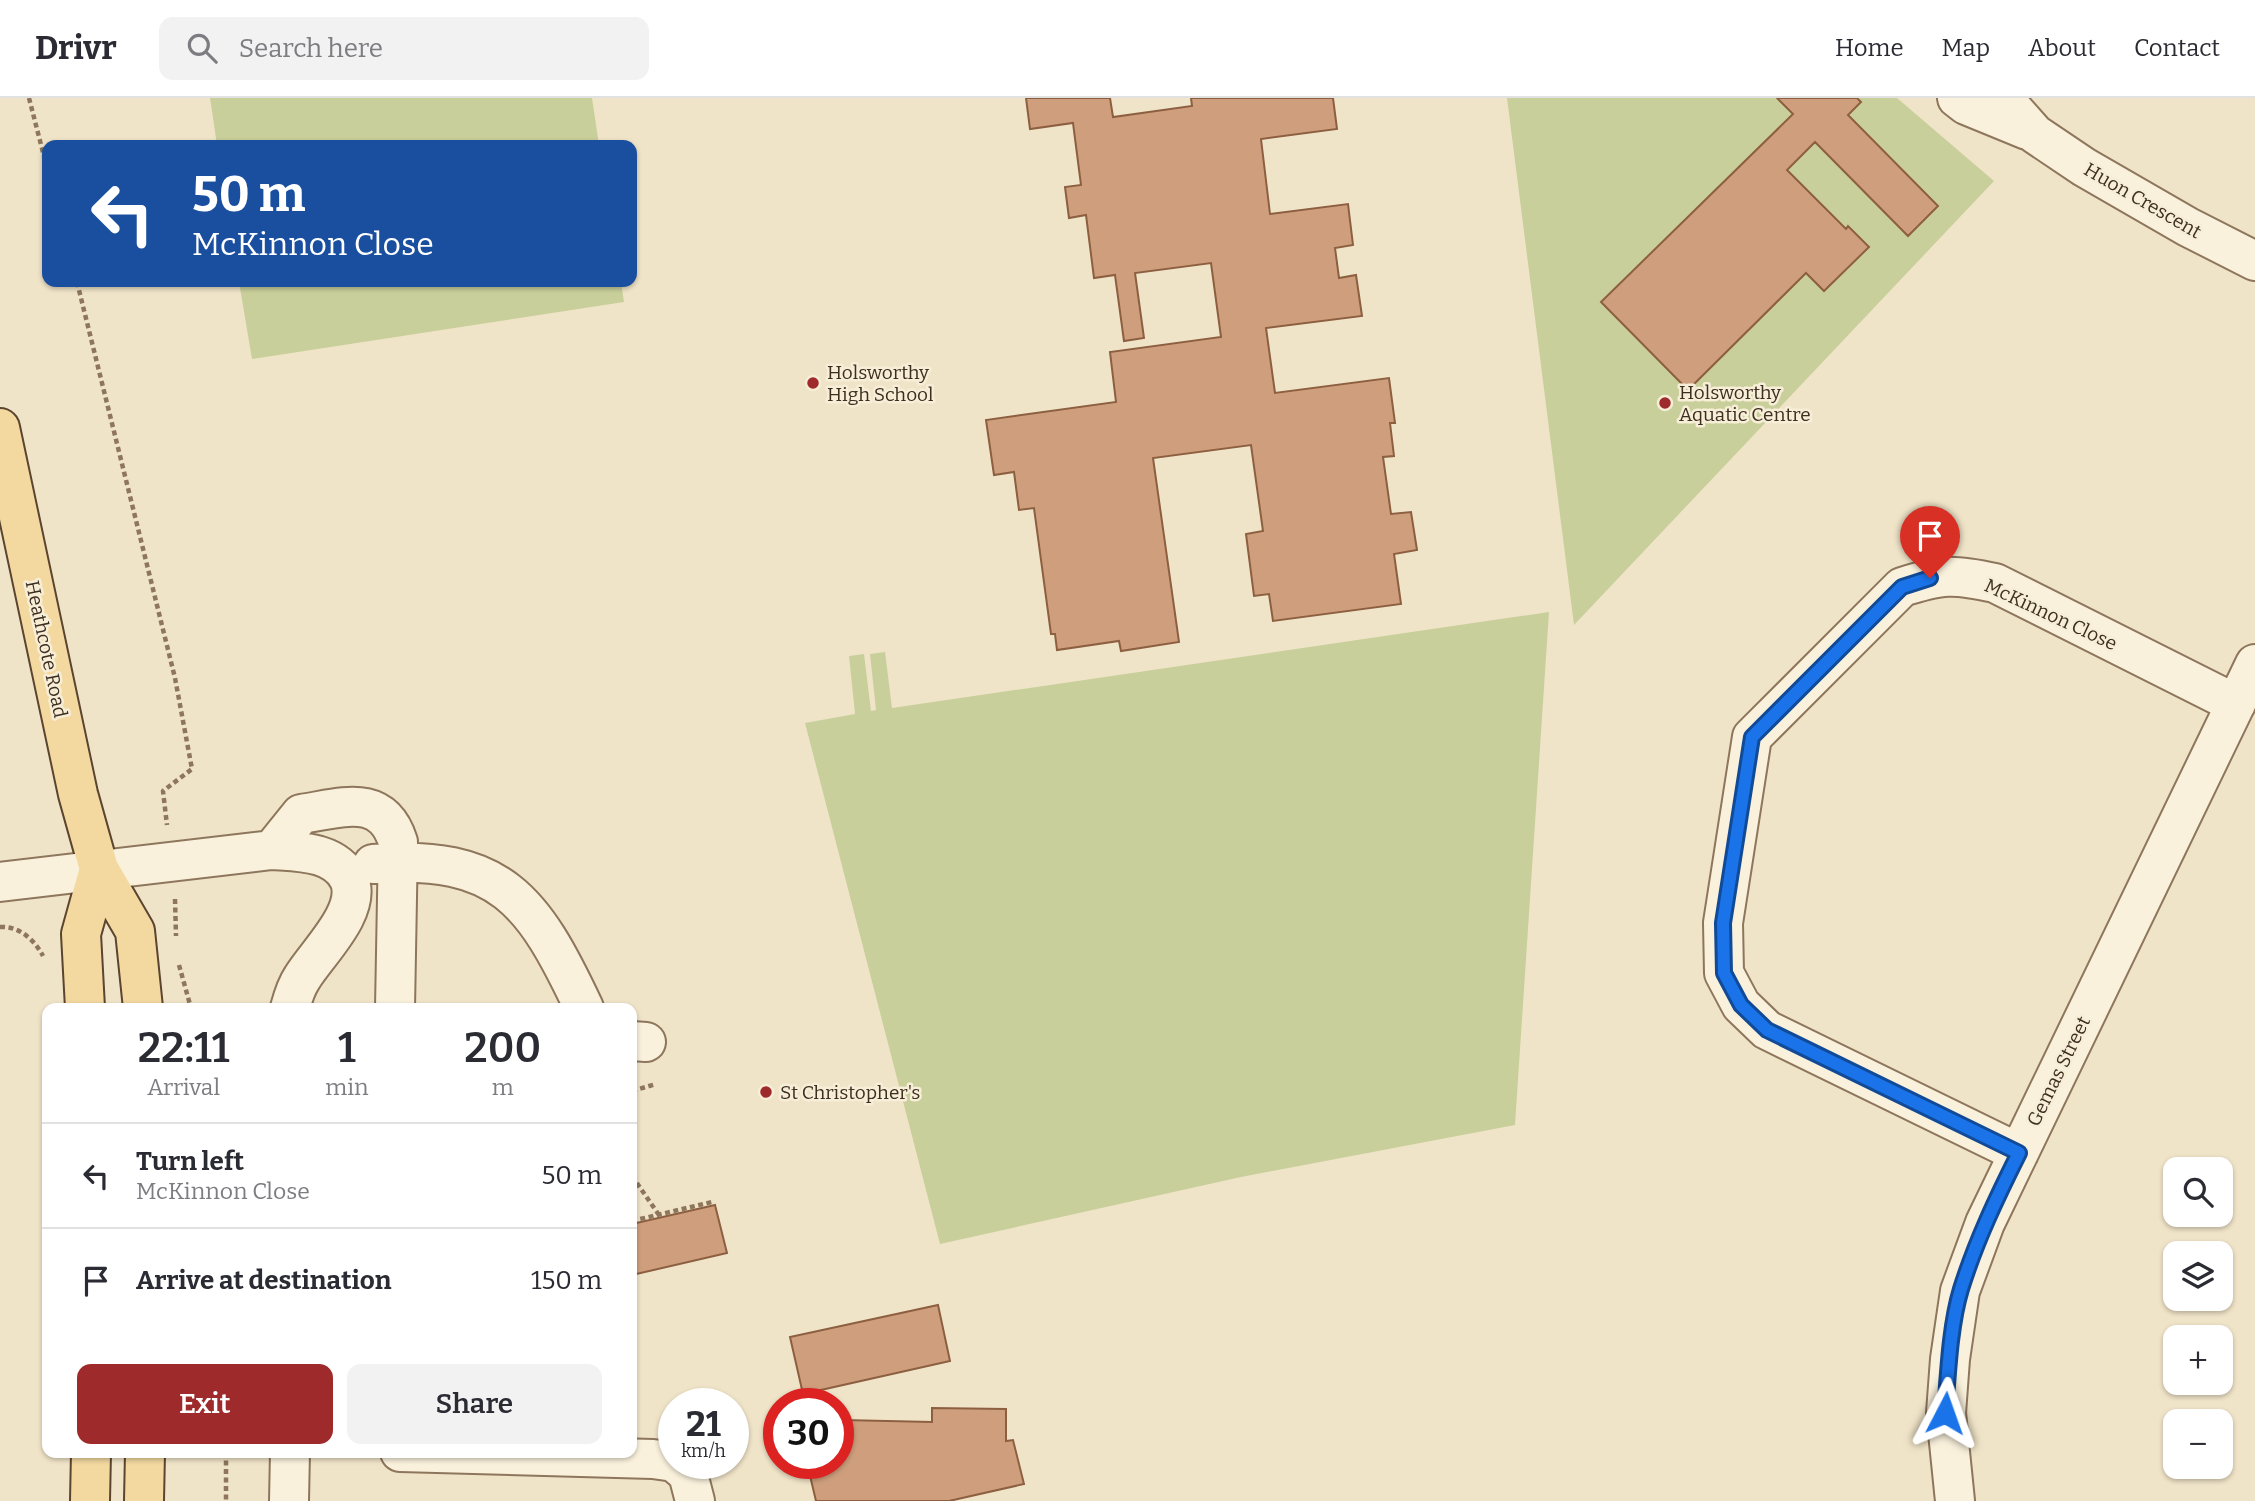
<!DOCTYPE html>
<html lang="en">
<head>
<meta charset="utf-8">
<style>
  :root { --surface:#fff; --page:#f2f2f3; --text:#2b2b33; --muted:#7c7c81; --line:#e1e1e2; --accent:#9e2a2b }
  body { margin:0; font-family:Bitter,serif; background:var(--page); color:var(--text); height:100vh; display:flex; flex-direction:column; font-size:26px; white-space:nowrap }
  * { box-sizing:border-box; margin:0 }
  p { font-size:23px; color:var(--muted) }
  .icon { flex:none; width:38px; height:38px; fill:none; stroke:currentColor; stroke-width:2; stroke-linecap:round; stroke-linejoin:round }
  .map { position:relative; flex:1; overflow:hidden }
  .side { position:absolute; left:42px; top:905px; width:595px; height:455px; display:flex; flex-direction:column; background:var(--surface); border-radius:14px; box-shadow:0 2px 5px #0004 }
  .side>* { flex:none }
  .guide { position:absolute; left:42px; top:42px; width:595px; height:147px; border-radius:14px; box-shadow:0 2px 5px #0004; background:#1a4fa0; color:#fff; overflow:hidden }
  .controls { position:absolute; left:2163px; top:1059px; display:grid; gap:14px }
  .controls a { display:grid; place-items:center; width:70px; height:70px; border-radius:14px; background:var(--surface); box-shadow:0 2px 5px #0004; font-size:35px }
  .speed { position:absolute; left:658px; top:1290px; display:flex; gap:14px; font-size:35px; font-weight:700; text-align:center }
  .speed>* { display:grid; place-content:center; width:91px; height:91px; border-radius:50%; background:var(--surface); box-shadow:0 2px 5px #0004; line-height:1 }
  .speed small { font-size:18px; font-weight:400 }
  .speed .limit { border:10px solid #d22; background:#fff; color:#111 }
  .pin { position:absolute; display:grid; place-items:center; width:60px; height:60px; color:#fff; margin:-72px -30px; border-radius:50% 50% 50% 0; rotate:-45deg; box-shadow:0 0 7px #0007 }
  .pin .icon { rotate:45deg }
  .me { position:absolute; width:77px; margin:-38px; rotate:4deg; stroke-linejoin:round; filter:drop-shadow(0 0 5px #0008) }
  .turn { display:flex; align-items:center; gap:24px; height:147px; padding:0 35px; font-size:32px }
  .turn .icon { width:91px; height:91px; stroke-width:2.5 }
  .turn b { display:block; font-size:49px; line-height:60px }
  .eta { display:flex; justify-content:space-evenly; align-items:center; height:119px; text-align:center }
  .eta b { font-size:42px; font-weight:600; line-height:49px }
  .action { display:flex; gap:14px; margin-top:auto; padding:14px 35px }
  .action a { flex:1; height:80px; border-radius:14px; background:var(--accent); color:#fff; font-size:28px; font-weight:600; line-height:80px; text-align:center }
  .action a+a { background:var(--page); color:var(--text) }
  ul { padding:0; list-style:none }
  li { display:flex; align-items:center; gap:21px; height:105px; padding:0 35px; border-top:2px solid var(--line) }
  li div { flex:1 }
  li b { display:block; font-size:26px }
  li em { font-style:normal }
  header { display:flex; align-items:center; gap:42px; box-sizing:border-box; height:98px; padding:0 35px; background:var(--surface); border-bottom:2px solid var(--line) }
  header strong { font-size:33px }
  nav { display:flex; gap:38px; margin-inline-start:auto; font-size:24px }
  .search { width:490px; height:63px; background:var(--page); display:flex; align-items:center; gap:18px; box-sizing:border-box; padding:0 24px; border-radius:14px; color:var(--muted); font-size:26px }
  .map>svg:first-child { display:block }
</style>
</head>
<body>
<header>
<strong>Drivr</strong>
<div class="search"><svg class="icon" aria-label="search" viewBox="0 0 24 24"><circle cx="10" cy="10" r="6"/><path d="M15 15l6 6"/></svg>Search here</div>
<nav><a>Home</a><a>Map</a><a>About</a><a>Contact</a></nav>
</header>
<div class="map">
<svg width="2255" height="1403" viewBox="0 0 2255 1403">
  <rect width="100%" height="100%" fill="#f0e4c8"/>
  <path fill="#c9cf9b" d="M210 0H592L599 47H217Z
    M1507 0H1897L1994 83 1574 527Z
    M239 184H621L624 204 252 261Z
    M1549 514 1515 1027 1241 1079 940 1146 805 625 855 616 849 558 864 556 871 613 876 612 870 556 885 554 892 610Z"/>
  <path fill="#cf9f7d" stroke="#8d5f41" stroke-width="2" d="M1026 0H1110L1113 19 1192 8 1191 0H1333L1337 31 1261 41 1270 116 1348 106 1353 147 1335 150 1339 180 1356 177 1362 218 1266 230 1275 295 1389 280 1395 325H1390L1394 358 1383 359 1391 416 1411 414 1417 452 1394 456 1401 506 1273 523 1269 496 1254 498 1246 436 1263 433 1251 347 1153 360 1179 544 1121 553 1119 543 1057 552 1055 536H1051L1034 410 1019 412 1014 374 994 377 986 322 1116 304 1110 254 1221 239 1211 165 1135 175 1144 240 1124 243 1115 177 1094 180 1086 117 1069 120 1065 89 1081 87 1073 25 1030 31Z
    M1777 0H1857L1861 4 1848 17 1938 108 1908 138 1815 44 1787 72 1846 131 1848 128 1869 149 1824 193 1806 175 1688 292 1601 204 1793 16Z
    M715 1107 727 1155 632 1177V1126Z
    M938 1207 950 1263 803 1296 790 1239Z
    M932 1310 1006 1311V1343L1013 1342 1024 1386 949 1403H816L807 1365H838V1346H843V1322L932 1324Z"/>
  <g fill="none" stroke-linecap="round" stroke-linejoin="round">
    <g stroke="#8d765c" stroke-width="42">
      <path id="minor" d="M1957 0 1966 7 2027 32
        M2003 0 2035 36 2084 69 2188 129 2255 163
        M272 752 301 716C342 710 382 694 398 744L395 910
        M373 766C501 756 533 802 584 910
        M0 784 272 752C299 754 335 753 349 781 363 813 317 855 302 880 296 889 293 899 290 910
        M632 943 646 944
        M2019 1055 1767 932 1741 907 1724 875 1723 825 1752 639 1902 489C1943 476 1953 476 1995 485L2236 606
        M400 1354 653 1361 674 1364
        M675 1365 688 1376 695 1403
        M289 1403 290 1354
        M1955 1403 1946 1315 1950 1261 1960 1193 1985 1125 2255 566"/>
    </g>
    <g stroke="#5b4430" stroke-width="42">
      <path id="major" d="M0 330 78 696 99 771 135 833 143 910
        M85 910 81 836 99 771
        M90 1403 91 1354
        M144 1403 145 1354"/>
    </g>
    <path stroke="#8d765c" stroke-width="4.5" stroke-dasharray="5 3.5" stroke-linecap="butt" d="M29 0 47 70
      M77 184 175 580 192 671 163 693 167 727
      M175 801 176 838
      M0 829C19 828 34 841 43 858
      M179 867 191 910
      M632 993 656 986
      M632 1078 659 1117
      M632 1123 712 1104
      M226 1354V1403"/>
    <use href="#minor" stroke="#faf1dc" stroke-width="38"/>
    <use href="#major" stroke="#f3d9a0" stroke-width="38"/>
  </g>
  <g fill="none" stroke-linecap="round" stroke-linejoin="round">
    <g stroke="#114b97" stroke-width="18">
      <path id="route" d="M1930 480 1902 489 1752 639 1723 825 1724 875 1741 907 1767 932 2019 1055C1997 1099 1976 1143 1961 1191 1950 1227 1948 1276 1945 1315"/>
    </g>
    <use href="#route" stroke="#1a73e8" stroke-width="12"/>
  </g>
  <g fill="#9e2a2b" stroke="#f7eed8" stroke-width="2.5">
    <circle cx="813" cy="285" r="7"/>
    <circle cx="1665" cy="305" r="7"/>
    <circle cx="766" cy="994" r="7"/>
  </g>
  <g text-anchor="middle" stroke-width="5" stroke-linejoin="round" paint-order="stroke">
    <g font-size="19" fill="#3d2e20" stroke="#f7eed8">
      <text transform="translate(2143 102) rotate(30)" y="7">Huon Crescent</text>
      <text transform="translate(2051 516) rotate(25)" y="7">McKinnon Close</text>
      <text transform="translate(47 551) rotate(78)" y="7">Heathcote Road</text>
      <text transform="translate(2058 973) rotate(-64)" y="7">Gemas Street</text>
    </g>
    <g font-size="19" fill="#3d2e20" stroke="#f7eed8" text-anchor="start">
      <text x="827" y="281">Holsworthy<tspan x="827" dy="22">High School</tspan></text>
      <text x="1679" y="301">Holsworthy<tspan x="1679" dy="22">Aquatic Centre</tspan></text>
      <text x="780" y="1001">St Christopher's</text>
    </g>
  </g>
</svg>
<div class="controls">
<a><svg class="icon" aria-label="search" viewBox="0 0 24 24"><circle cx="10" cy="10" r="6"/><path d="M15 15l6 6"/></svg></a>
<a><svg class="icon" aria-label="layers" viewBox="0 0 24 24"><path d="M12 4l9 5-9 5-9-5zM3 14l9 5 9-5"/></svg></a>
<a>+</a>
<a>−</a>
</div>
<div class="speed"><div>21<small>km/h</small></div><div class="limit">30</div></div>
<div class="pin" style="left:1930px;top:480px;background:#d93025"><svg class="icon" aria-label="arrive" viewBox="0 0 24 24"><path d="M6 21V4h12l-3 4 3 4H6"/></svg></div>
<svg class="me" style="left:1945px;top:1315px" viewBox="-20 -20 40 40"><path d="M0-17L14 15 0 8-14 15z" fill="#1a73e8" stroke="#fff" stroke-width="4"/></svg>
<div class="guide">
<div class="turn"><svg class="icon" aria-label="left" viewBox="0 0 24 24"><path d="M17 20v-9H6M10 6l-5 5 5 5"/></svg><div><b>50 m</b>McKinnon Close</div></div>
</div>
<section class="side">
<div class="eta">
<div><b>22:11</b><p>Arrival</p></div>
<div><b>1</b><p>min</p></div>
<div><b>200</b><p>m</p></div>
</div>
<ul>
<li><svg class="icon" aria-label="left" viewBox="0 0 24 24"><path d="M17 20v-9H6M10 6l-5 5 5 5"/></svg><div><b>Turn left</b><p>McKinnon Close</p></div><em>50 m</em></li>
<li><svg class="icon" aria-label="arrive" viewBox="0 0 24 24"><path d="M6 21V4h12l-3 4 3 4H6"/></svg><div><b>Arrive at destination</b></div><em>150 m</em></li>
</ul>
<div class="action"><a>Exit</a><a>Share</a></div>
</section>
</div>
</body>
</html>
